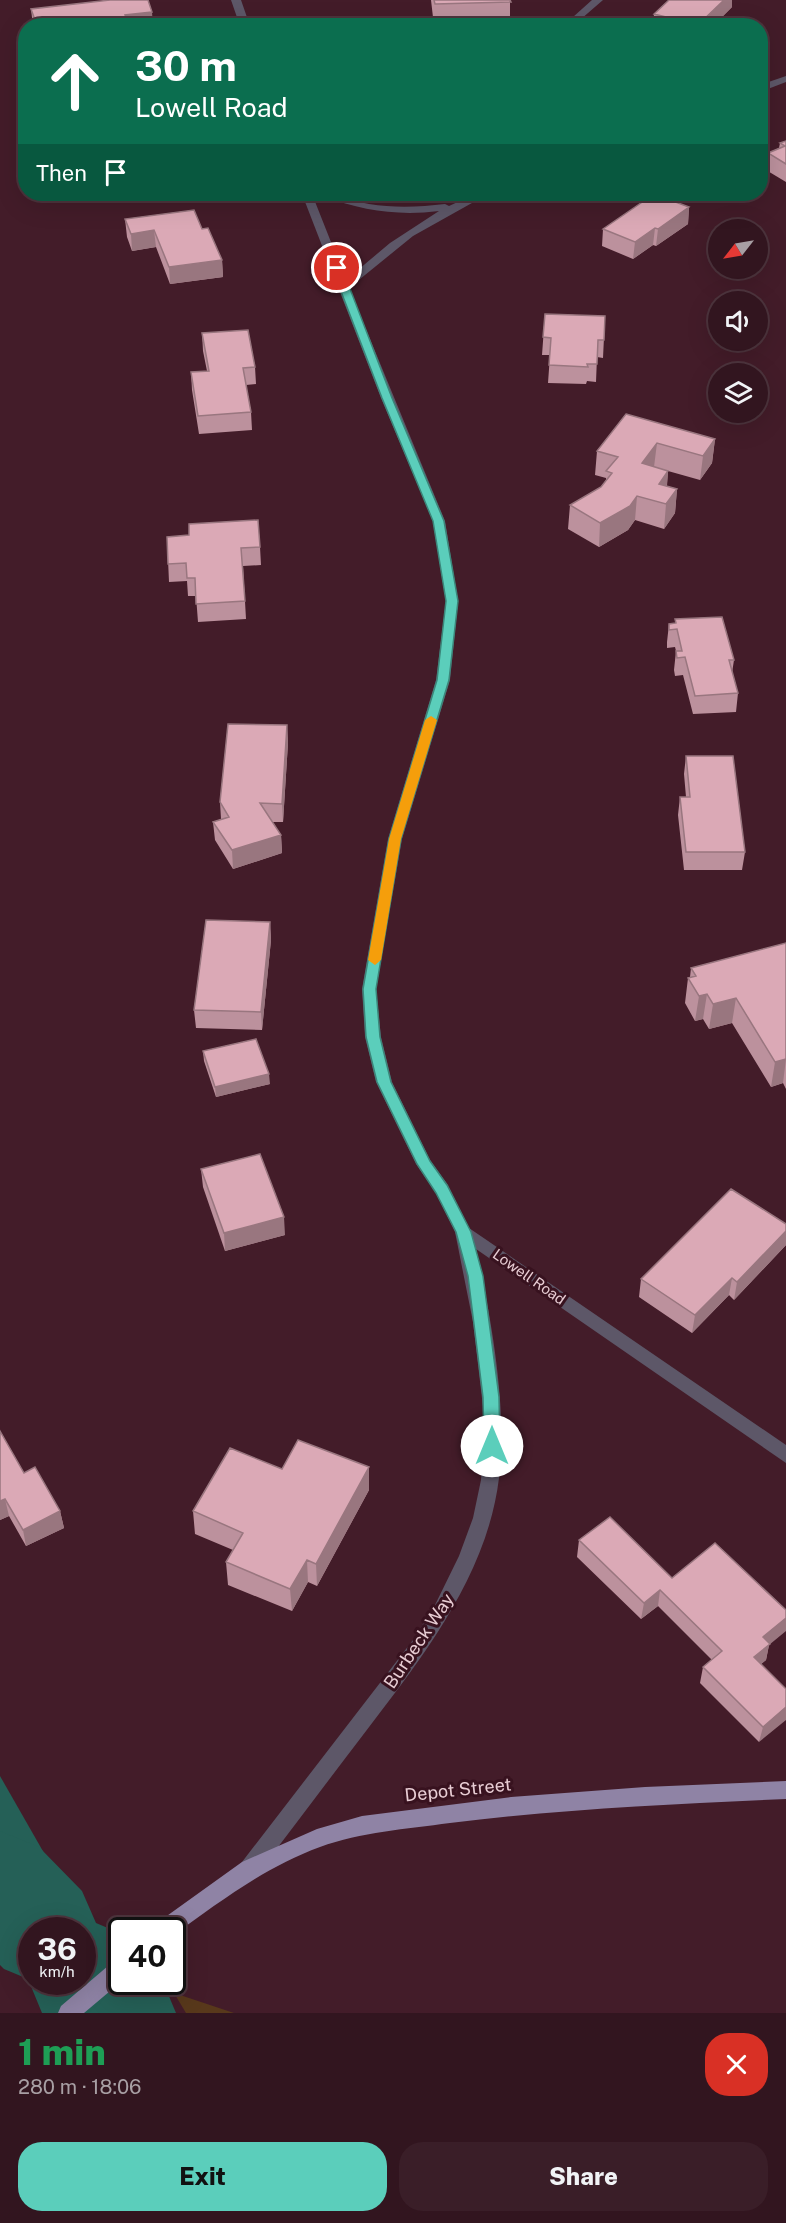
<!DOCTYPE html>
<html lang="en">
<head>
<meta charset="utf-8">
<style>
  :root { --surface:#32151f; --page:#3a1e28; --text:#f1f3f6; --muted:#a89fa4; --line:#4d343d; --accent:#5bcebb }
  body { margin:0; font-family:"Public Sans",sans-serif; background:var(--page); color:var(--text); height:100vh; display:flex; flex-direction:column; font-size:22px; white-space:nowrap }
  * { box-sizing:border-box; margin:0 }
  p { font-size:20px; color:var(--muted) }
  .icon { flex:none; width:33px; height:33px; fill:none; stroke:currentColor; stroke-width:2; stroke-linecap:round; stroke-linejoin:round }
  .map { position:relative; height:2013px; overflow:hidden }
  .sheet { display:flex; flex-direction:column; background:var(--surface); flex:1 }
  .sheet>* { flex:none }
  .top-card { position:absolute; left:18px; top:18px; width:750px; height:183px; border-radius:24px; box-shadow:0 6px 24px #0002,0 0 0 2px var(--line); background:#0b6e4f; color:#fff; overflow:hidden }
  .needle { width:39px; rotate:239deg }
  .controls { position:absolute; left:708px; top:219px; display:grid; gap:12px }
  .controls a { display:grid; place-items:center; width:60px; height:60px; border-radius:50%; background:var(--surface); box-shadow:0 6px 24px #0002,0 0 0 2px var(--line); font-size:30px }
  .speed { position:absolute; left:18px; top:1917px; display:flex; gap:12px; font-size:30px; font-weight:700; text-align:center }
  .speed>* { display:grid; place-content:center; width:78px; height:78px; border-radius:50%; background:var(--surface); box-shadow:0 6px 24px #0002,0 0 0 2px var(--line); line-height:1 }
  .speed small { font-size:15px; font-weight:400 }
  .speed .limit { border:3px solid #111; border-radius:9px; background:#fff; color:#111 }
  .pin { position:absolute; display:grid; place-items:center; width:51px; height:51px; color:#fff; margin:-26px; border:3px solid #fff; border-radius:50%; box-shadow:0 2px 6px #0007 }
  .me { position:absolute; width:66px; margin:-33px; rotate:0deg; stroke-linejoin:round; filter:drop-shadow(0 0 4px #0008) }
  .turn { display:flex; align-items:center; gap:21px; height:126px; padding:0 18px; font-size:27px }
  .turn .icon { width:78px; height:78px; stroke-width:2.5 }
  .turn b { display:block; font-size:42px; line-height:51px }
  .then { display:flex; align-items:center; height:57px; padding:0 18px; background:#0003; gap:12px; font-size:22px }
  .round { display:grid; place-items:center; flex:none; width:63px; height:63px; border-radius:24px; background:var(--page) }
  .summary { display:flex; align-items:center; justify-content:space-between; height:102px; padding:0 18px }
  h1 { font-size:36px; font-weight:800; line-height:45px; color:#1e9e55 }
  .primary-button { display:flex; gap:12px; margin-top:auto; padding:12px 18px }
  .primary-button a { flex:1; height:69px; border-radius:24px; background:var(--accent); color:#111; font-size:24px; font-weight:800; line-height:69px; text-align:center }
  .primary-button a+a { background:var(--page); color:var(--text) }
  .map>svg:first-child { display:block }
</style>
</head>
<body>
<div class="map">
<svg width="786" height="2013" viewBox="0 0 786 2013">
  <rect width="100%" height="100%" fill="#431c29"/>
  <path fill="#58381b" d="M174 1993 234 2013H186Z"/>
  <path fill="#256057" d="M0 1776 60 1881 0 1931Z"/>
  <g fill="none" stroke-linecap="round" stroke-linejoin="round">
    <path fill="#256057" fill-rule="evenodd" d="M0 1831 39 1847 82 1891 96 1923 122 1934V1982H163L176 2013H42L28 1979 4 1969 0 1965ZM32 1930H82V1982H32Z"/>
    <path fill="#5d5768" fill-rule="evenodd" d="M231 0H241L250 26H240Z
      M592 0H603L573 26H563Z
      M786 76V82L760 92V85Z
      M302 194H312L346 280 390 243 439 211C399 216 362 211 324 196L323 194C339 194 353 201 369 204 394 208 420 207 445 204L449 206 475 194H488L413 236 349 288 445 521 458 601 450 680 402 839 376 989 381 1037 392 1082 430 1160 448 1185 469 1228 786 1445V1463L476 1249C491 1316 508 1411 499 1478 487 1577 421 1659 363 1735 327 1782 292 1829 256 1876L249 1879 242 1876 239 1869 242 1862 413 1640 435 1605 459 1556 473 1518 481 1480 484 1444 483 1407 473 1322 455 1232 436 1193 416 1164 376 1082 365 1037 362 989 388 839 436 680 446 601 433 521 381 398Z"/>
    <path fill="#8f83a5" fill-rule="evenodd" d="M786 1781V1799C674 1804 561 1809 450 1823 406 1829 361 1832 320 1847 265 1867 220 1902 172 1936V1930H154L157 1923 242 1862 317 1829 362 1816 511 1797 645 1787Z
      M122 1957V1981L84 2013H58L61 2006 115 1960Z"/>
  </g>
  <path fill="#bc919d" d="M431 0H510V24L434 26Z
    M732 7 713 26H653L654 14Z
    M31 9 153 26H33Z
    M786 141V182L766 170 768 153 779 148 780 143Z
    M689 207 688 224 656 246 653 245 633 259 602 246 603 229Z
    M125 219 202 229 222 260 223 277 170 284 156 247 132 251 127 237Z
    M545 314 605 316 603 358 597 357 596 382 587 381 586 384 548 383 550 355H542Z
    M202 333 255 367 256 384 246 385 251 412 252 430 199 434 192 390 191 372 207 371 203 351Z
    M626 414 715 439 712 463 700 480 668 471 667 486 677 489 675 513 664 529 635 520 628 530 599 547 568 529 570 505 601 487 606 480V478L595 475 597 451Z
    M167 537 260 547 261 565 243 566 246 619 198 622 196 596H188L187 581 169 582Z
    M675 619 734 660 732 673 738 693 736 712 693 714 683 675 675 676 674 670 676 651 675 647 667 648V642L669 624H675Z
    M287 725 288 743 283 822H272L281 835 282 853 233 869 215 840 213 822 221 819 220 802Z
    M686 756 745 852 742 870H684L678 815 680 797H686L684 774Z
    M270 922 271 940 262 1030 196 1028 194 1010Z
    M786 943V1089L783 1083 771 1087 732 1023 709 1029 703 1019 695 1021 685 1003 688 978 690 977 691 968Z
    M203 1051 270 1084 216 1097 204 1061Z
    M201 1169 285 1235 225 1251 203 1187Z
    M786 1224V1245L734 1300 729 1295 692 1333 639 1297 641 1279Z
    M0 1431 24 1473 60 1511 64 1528 26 1546 9 1516 0 1520Z
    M369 1467V1490L317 1586 308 1582 292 1611 228 1585 226 1562 233 1550 195 1534 193 1511 282 1469Z
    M579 1540 672 1578 769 1645 766 1660 761 1664 786 1689 759 1742 700 1683 703 1667 712 1660 658 1606 641 1619 577 1557Z"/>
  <path fill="#99767f" d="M724 0H732V7L713 26H698Z
    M152 12 153 26H126L125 15Z
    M52 18V26H36L35 20Z
    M689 207 688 224 656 246 658 229Z
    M655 228 653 245 633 259 635 242Z
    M154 230 156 247 132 251 131 234Z
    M222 260 223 277 170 284 169 267Z
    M715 439 712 463 700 480 703 456Z
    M657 443 654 467 642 463Z
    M668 471 666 495 659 484Z
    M677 489 675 513 664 529 666 504Z
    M637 496 635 520 628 530 599 547 600 523Z
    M287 725 288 743 283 822 282 804Z
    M281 835 282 853 233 869 232 850Z
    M270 922 271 940 262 1030 261 1012Z
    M707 994 703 1019 695 1021 699 996Z
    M736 998 732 1023 709 1029 713 1004Z
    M786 1059 783 1083 771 1087 775 1062Z
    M269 1074 270 1084 216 1097 215 1087Z
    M284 1217 285 1235 225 1251 224 1233Z
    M786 1231V1245L734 1300 737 1282Z
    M732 1278 729 1295 692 1333 695 1315Z
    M369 1467V1490L317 1586 316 1564Z
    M5 1499 9 1516 0 1520V1501Z
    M60 1511 64 1528 26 1546 23 1530Z
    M307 1560 308 1582 292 1611 290 1589Z
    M660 1590 658 1606 641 1619 644 1603Z
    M786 1618V1631L769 1645 766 1660 750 1673 754 1657 763 1637Z
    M786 1707V1720L759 1742 763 1727Z"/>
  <path fill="#dba9b6" stroke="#99767f" stroke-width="1.5" d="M110 0H148L152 12 125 15 129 26H67L66 23 54 25 52 18 35 20 31 9Z
    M434 0H510L511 2 435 4Z
    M669 0H724L698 25 654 14Z
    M786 141V164L768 153 785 146 780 143Z
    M654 194 689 207 658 229 655 228 635 242 603 229Z
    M194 210 202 229 208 228 222 260 169 267 154 230 131 234 125 219Z
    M545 314 605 316 604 340H598L597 364H587L588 367 549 365 551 338 543 337Z
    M248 330 255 367 243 368 251 412 198 416 191 372 209 371 202 333Z
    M626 414 715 439 703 456 657 443 642 463 668 471 659 484 677 489 666 504 637 496 630 506 600 523 570 505 601 487 612 473 606 471 618 457 597 451Z
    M258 520 260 547 241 548 245 601 196 604 195 578H187L186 563 168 564 167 537 189 535V524Z
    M722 617 734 660H729L738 693 695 696 685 657 677 658 676 651H682L677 629 669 630V624L676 623 675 619Z
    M228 724 287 725 282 804 260 803 281 835 232 850 213 822 229 817 220 802Z
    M686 756H733L745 852H686L680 797H690Z
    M206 920 270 922 261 1012 194 1010Z
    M786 943V1059L775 1062 736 998 713 1004 707 994 699 996 688 978 696 976 691 968Z
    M256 1039 269 1074 215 1087 203 1051Z
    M260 1154 284 1217 224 1233 201 1169Z
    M731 1189 786 1224V1231L737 1282 732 1278 695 1315 641 1279Z
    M0 1431 24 1473 35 1467 60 1511 23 1530 5 1499 0 1501Z
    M298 1440 369 1467 316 1564 307 1560 290 1589 226 1562 243 1533 193 1511 230 1448 282 1469Z
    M610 1517 672 1578 715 1543 786 1610V1618L763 1637 770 1644 754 1657 786 1689V1707L763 1727 703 1667 722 1651 660 1590 644 1603 579 1540Z"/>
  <path fill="#5bcebb" stroke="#3b867a" stroke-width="1.5" d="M333 266 342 268 392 398 444 521 458 601 449 680 401 839 376 989 380 1037 391 1082 430 1161 447 1185 471 1232 483 1276 499 1397 500 1446 497 1451 492 1453 486 1451 484 1446 483 1397 468 1276 456 1232 436 1193 417 1164 377 1082 366 1037 363 989 389 839 437 680 446 601 433 521 382 398 332 268Z"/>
  <path fill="#f59e0b" d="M431 716 437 720 401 839 381 960 375 965 368 960 389 839 425 720Z"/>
  <g text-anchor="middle" stroke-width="6" stroke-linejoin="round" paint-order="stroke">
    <g font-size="15" fill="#e8cdd4" stroke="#38121f">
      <text transform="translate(529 1277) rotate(35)" y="5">Lowell Road</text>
    </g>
    <g font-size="18" fill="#e8cdd4" stroke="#38121f">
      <text transform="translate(419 1641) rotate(-56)" y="6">Burbeck Way</text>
      <text transform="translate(458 1790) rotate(-6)" y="6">Depot Street</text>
    </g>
  </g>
</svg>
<div class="controls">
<a><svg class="needle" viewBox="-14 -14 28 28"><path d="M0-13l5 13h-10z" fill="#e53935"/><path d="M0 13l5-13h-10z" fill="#a89fa4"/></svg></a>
<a><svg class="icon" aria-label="sound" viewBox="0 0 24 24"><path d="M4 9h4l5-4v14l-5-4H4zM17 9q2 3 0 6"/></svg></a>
<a><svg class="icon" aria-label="layers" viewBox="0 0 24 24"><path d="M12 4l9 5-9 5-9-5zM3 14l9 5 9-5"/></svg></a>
</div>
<div class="speed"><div>36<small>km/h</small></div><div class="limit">40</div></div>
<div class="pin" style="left:337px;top:268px;background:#d93025"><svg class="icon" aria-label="arrive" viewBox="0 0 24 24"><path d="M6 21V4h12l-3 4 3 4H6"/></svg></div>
<svg class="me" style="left:492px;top:1446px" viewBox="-20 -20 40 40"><circle r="19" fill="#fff"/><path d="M0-13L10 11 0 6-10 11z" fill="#5bcebb"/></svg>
<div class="top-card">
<div class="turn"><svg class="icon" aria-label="ahead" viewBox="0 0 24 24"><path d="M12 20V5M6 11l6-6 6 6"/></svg><div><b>30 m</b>Lowell Road</div></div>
<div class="then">Then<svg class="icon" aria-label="arrive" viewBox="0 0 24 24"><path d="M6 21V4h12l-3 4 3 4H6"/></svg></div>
</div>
</div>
<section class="sheet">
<div class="summary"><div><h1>1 min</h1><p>280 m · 18:06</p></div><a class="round" style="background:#d93025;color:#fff"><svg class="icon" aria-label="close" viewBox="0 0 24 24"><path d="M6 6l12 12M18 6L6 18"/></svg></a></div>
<div class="primary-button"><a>Exit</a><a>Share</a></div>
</section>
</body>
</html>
